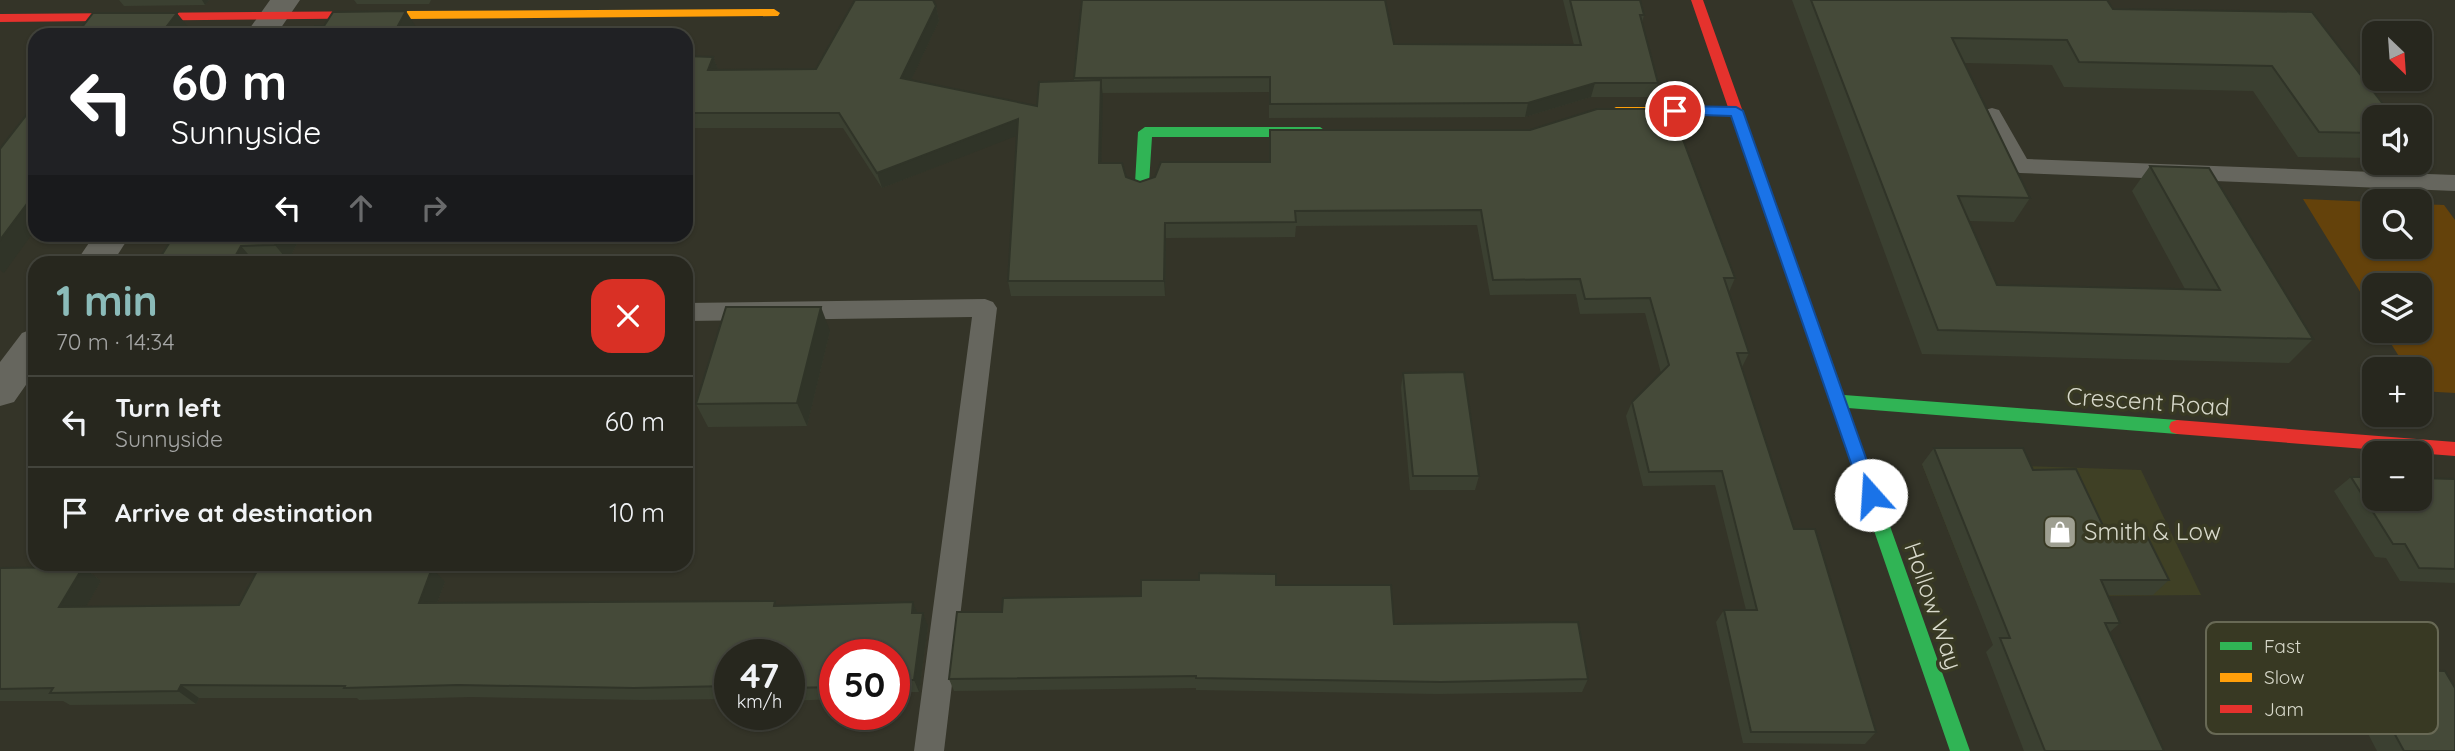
<!DOCTYPE html>
<html lang="en">
<head>
<meta charset="utf-8">
<style>
  :root { --surface:#27271e; --page:#2f2f27; --text:#f1f3f6; --muted:#a4a5a4; --line:#43443c; --accent:#8bbbb9 }
  body { margin:0; font-family:Quicksand,sans-serif; background:var(--page); color:var(--text); height:100vh; display:flex; flex-direction:column; font-size:26px; white-space:nowrap }
  * { box-sizing:border-box; margin:0 }
  p { font-size:23px; color:var(--muted) }
  .icon { flex:none; width:38px; height:38px; fill:none; stroke:currentColor; stroke-width:2; stroke-linecap:round; stroke-linejoin:round }
  .map { position:relative; flex:1; overflow:hidden }
  .details { position:absolute; left:28px; top:256px; width:665px; height:315px; display:flex; flex-direction:column; background:var(--surface); border-radius:21px; box-shadow:0 2px 5px #0004,0 0 0 2px var(--line) }
  .details>* { flex:none }
  .top-card { position:absolute; left:28px; top:28px; width:665px; height:214px; border-radius:21px; box-shadow:0 2px 5px #0004,0 0 0 2px var(--line); background:#202124; color:#fff; overflow:hidden }
  .needle { width:46px; rotate:155deg }
  .tools { position:absolute; left:2362px; top:21px; display:grid; gap:14px }
  .tools a { display:grid; place-items:center; width:70px; height:70px; border-radius:14px; background:var(--surface); box-shadow:0 2px 5px #0004,0 0 0 2px var(--line); font-size:35px }
  .speed { position:absolute; left:714px; top:639px; display:flex; gap:14px; font-size:35px; font-weight:700; text-align:center }
  .speed>* { display:grid; place-content:center; width:91px; height:91px; border-radius:50%; background:var(--surface); box-shadow:0 2px 5px #0004,0 0 0 2px var(--line); line-height:1 }
  .speed small { font-size:18px; font-weight:400 }
  .speed .limit { border:10px solid #d22; background:#fff; color:#111 }
  .pin { position:absolute; display:grid; place-items:center; width:60px; height:60px; color:#fff; margin:-30px; border:4px solid #fff; border-radius:50%; box-shadow:0 2px 7px #0007 }
  .me { position:absolute; width:77px; margin:-38px; rotate:341deg; stroke-linejoin:round; filter:drop-shadow(0 0 5px #0008) }
  .turn { display:flex; align-items:center; gap:24px; height:147px; padding:0 28px; font-size:32px }
  .turn .icon { width:91px; height:91px; stroke-width:2.5 }
  .turn b { display:block; font-size:49px; line-height:60px }
  .lanes { display:flex; align-items:center; height:66px; padding:0 28px; background:#0003; justify-content:center; gap:35px; direction:ltr }
  .lanes .off { opacity:.35 }
  .round { display:grid; place-items:center; flex:none; width:74px; height:74px; border-radius:21px; background:var(--page) }
  .headline { display:flex; align-items:center; justify-content:space-between; height:119px; padding:0 28px }
  h1 { font-size:42px; font-weight:800; line-height:52px; color:var(--accent) }
  ul { padding:0; list-style:none }
  li { display:flex; align-items:center; gap:21px; height:91px; padding:0 28px; border-top:2px solid var(--line) }
  li div { flex:1 }
  li b { display:block; font-size:26px }
  li em { font-style:normal }
  .map>svg:first-child { display:block }
</style>
</head>
<body>
<div class="map">
<svg width="2455" height="751" viewBox="0 0 2455 751">
  <rect width="100%" height="100%" fill="#343428"/>
  <path fill="#3f4025" d="M1942 463 2141 470 2201 595 1974 597 1922 464Z"/>
  <path fill="#64420b" d="M2303 199 2375 202V247H2420V204L2444 205 2455 220V393L2420 391V369H2407L2383 331H2420V285H2375V316Z"/>
  <g fill="none" stroke-linecap="round" stroke-linejoin="round">
    <path fill="#66665e" fill-rule="evenodd" d="M1992 108 1999 110 2027 159 2455 175V191L2020 173 2012 171 1982 115 1985 110Z
      M985 299 993 302 997 308 944 751H914L972 317 686 321V303Z"/>
    <path fill="#66665e" fill-rule="evenodd" d="M270 0H300L276 35H245Z
      M95 234H131L113 262H76Z
      M35 328V372L14 402 0 406V362L22 333Z"/>
    <path fill="#30b455" fill-rule="evenodd" d="M1145 127H1320L1327 132 1320 137H1152L1149 183 1142 188 1135 183 1138 132Z
      M1809 313 1817 319 1844 395 2177 420 2183 422 2185 427 2183 432 2177 434 1848 408 1970 751H1950L1801 319Z"/>
    <path fill="#ff9f0a" fill-rule="evenodd" d="M774 9 780 13 778 16 402 19 396 15 402 11Z
      M1616 107H1736L1743 111 1736 115 1611 114 1609 111Z"/>
    <path fill="#e5322d" fill-rule="evenodd" d="M1691 0H1703L1817 319 1814 323H1804L1801 319Z
      M402 11 406 12V18L0 22V14Z
      M2177 420 2455 442V456L2177 434 2171 432 2169 427 2171 422Z"/>
  </g>
  <path fill="#3b4031" d="M119 0H209L205 5 124 6Z
    M354 0H431L429 4H357Z
    M1563 0H1640L1644 15 1642 23 1658 83 1654 97H1591L1525 117 1269 118V92L1102 93 1101 163 1126 177 1140 182 1270 162V130L1671 129 1735 278 1729 292 1749 353 1742 367 1794 529 1876 732 1865 744 1743 743 1716 622 1724 610H1746L1715 485 1643 486 1626 416 1632 402 1661 373 1645 313 1580 314 1576 294 1490 295 1477 225 1296 226 1295 237 1166 238 1165 296H1011L1008 281 1017 135 882 188 843 128H686V56L713 57 718 70 816 69 936 6 939 21 911 80 1037 106 1074 81V78L1394 44 1574 45Z
    M1792 0H2107L2113 9 2312 12 2375 117V158L2298 157 2253 91 2064 87 2052 65 1965 63 2030 198 2014 222 1969 221 1997 285 2185 289 2132 191 2150 166 2313 339 2289 363 1922 354Z
    M175 234H302L288 261H254V262H153L161 256Z
    M830 331 807 426 708 427 696 404Z
    M1403 373 1479 476 1475 490H1410L1401 388Z
    M1934 448 2033 470 2106 532 2169 580 2153 595H2107L2120 623 2110 632 2164 751H2024L1986 652 1993 645 1922 464Z
    M2351 477 2455 479V583L2400 581 2386 558 2375 557 2334 491Z
    M83 567 101 581 86 606 239 605 445 582 437 603 778 606 917 613 928 626 919 692H909L908 697H894V654H835V699L789 701V654H730V699L644 700 471 697 359 700 357 698H199L196 704 70 705 63 701H0V568Z
    M1276 585 1394 624 1588 679 1582 692 1437 694 1196 690V688L954 691 949 679 1002 612 1141 596Z
    M2359 669 2455 751H2377L2341 682Z"/>
  <path fill="#303428" d="M202 0H209L205 5Z
    M936 6 939 21 905 93 901 78Z
    M406 11 416 27 411 35H393Z
    M177 13 189 28 184 35H160Z
    M713 57 719 72 708 70Z
    M1101 80 1103 96 1101 178 1099 163Z
    M1595 83 1591 97 1525 117 1528 103Z
    M1018 119 1021 134 882 188 877 173Z
    M35 193V230L4 273 0 270V240Z
    M1165 223 1166 238 1165 296 1164 281Z
    M281 234H302L288 261 275 245Z
    M241 246 254 261V262H232Z
    M821 307 830 331 807 426 797 403Z
    M83 567 101 581 78 620 59 607Z
    M432 568 445 582 432 616 419 603Z
    M913 602 918 615 912 613Z
    M923 613 928 626 919 692 914 680Z
    M903 680 909 692 908 697 902 684Z
    M181 685 199 698 196 704 178 691Z"/>
  <path fill="#454a39" stroke="#303428" stroke-width="2" d="M855 0H933L936 6 901 78 1037 106 1039 82 1101 80 1099 163H1122L1126 177 1140 182 1155 177 1161 162H1270V130H1530L1597 109H1666L1671 129H1679L1735 278H1724L1749 353H1737L1794 529H1815L1876 732H1751L1724 610H1757L1722 471 1649 472 1632 402 1669 365 1650 298 1585 299 1580 279 1493 280 1481 210 1295 211 1296 222 1165 223 1164 281H1008L1018 119 877 173 839 113H686V56L713 57 708 70 816 69Z
    M1082 0H1385L1394 44 1581 45 1570 0H1640L1644 15H1640L1658 83H1595L1528 103 1270 104V77L1074 78Z
    M1811 0H2107L2113 9 2312 12 2393 117H2375V133L2319 132 2272 66 2079 62 2067 40 1952 38 2030 198 1958 196 1997 285 2220 290 2150 166 2209 168 2313 339 1938 330Z
    M406 11 393 35H309L315 26H324L333 12Z
    M93 13H177L160 35H76Z
    M35 104V193L0 240V149Z
    M175 234H281L275 245 241 246 232 262H153L157 257 161 256Z
    M726 307H821L797 403 696 404Z
    M1464 372 1479 476H1413L1403 373Z
    M1934 448H2023L2033 470 2076 469 2106 532H2145L2169 580H2101L2120 623H2105L2164 751H2045L2000 638H2010Z
    M2351 477H2375V499H2420V478L2455 479V569L2419 568 2405 544H2393Z
    M83 567 59 607 239 605 258 569 432 568 419 603 775 601 774 606 913 602 912 613H923L914 680H903L902 684 894 685V654H835V687L789 688V654H730V686L634 688 458 685 344 688 345 686 181 685 178 691 50 693 53 688 0 689V568Z
    M1199 573 1276 574V585H1391L1394 624 1578 622 1588 679 1441 682 1196 678V676L949 679 957 612H1002L1003 598 1141 596V580H1199Z
    M2359 669 2445 671 2455 688V751H2404Z"/>
  <path fill="#1a73e8" stroke="#114b97" stroke-width="2" d="M1675 106 1736 107 1743 111 1879 495 1877 500 1871 502 1865 500 1862 495 1731 116 1670 114 1668 111Z"/>
  <defs>
    <g id="shop-square" transform="scale(1.75)"><rect x="-9" y="-9" width="18" height="18" rx="4" fill="#9e9f91" stroke="#383923"/><path d="M-5-2.5h2.3a2.7 3.5 0 0 1 5.4 0H5L5.5 6h-11ZM-1.5-2.5h3a1.5 2.3 0 0 0-3 0Z" fill="#fff"/></g>
  </defs>
  <g fill-rule="evenodd">
    <use href="#shop-square" x="2060" y="532"/>
  </g>
  <g text-anchor="middle" stroke-width="7" stroke-linejoin="round" paint-order="stroke">
    <g font-size="24" fill="#d7d8ca" stroke="#383923">
      <text transform="translate(2148 402) rotate(4)" y="8">Crescent Road</text>
      <text transform="translate(1933 606) rotate(71)" y="8">Hollow Way</text>
    </g>
    <g font-size="24" fill="#d7d8ca" stroke="#383923" text-anchor="start">
      <text x="2084" y="540">Smith &amp; Low</text>
    </g>
  </g>
  <rect x="2206" y="622" width="232" height="112" rx="10" fill="#383923" stroke="#686955" stroke-width="2"/>
  <rect x="2220" y="642" width="32" height="8" fill="#30b455"/>
  <rect x="2220" y="673" width="32" height="9" fill="#ff9f0a"/>
  <rect x="2220" y="705" width="32" height="8" fill="#e5322d"/>
  <g font-size="19" fill="#d7d8ca">
    <text x="2264" y="653">Fast</text>
    <text x="2264" y="684">Slow</text>
    <text x="2264" y="716">Jam</text>
  </g>
</svg>
<div class="tools">
<a><svg class="needle" viewBox="-14 -14 28 28"><path d="M0-13l5 13h-10z" fill="#e53935"/><path d="M0 13l5-13h-10z" fill="#a4a5a4"/></svg></a>
<a><svg class="icon" aria-label="sound" viewBox="0 0 24 24"><path d="M4 9h4l5-4v14l-5-4H4zM17 9q2 3 0 6"/></svg></a>
<a><svg class="icon" aria-label="search" viewBox="0 0 24 24"><circle cx="10" cy="10" r="6"/><path d="M15 15l6 6"/></svg></a>
<a><svg class="icon" aria-label="layers" viewBox="0 0 24 24"><path d="M12 4l9 5-9 5-9-5zM3 14l9 5 9-5"/></svg></a>
<a>+</a>
<a>−</a>
</div>
<div class="speed"><div>47<small>km/h</small></div><div class="limit">50</div></div>
<div class="pin" style="left:1675px;top:111px;background:#d93025"><svg class="icon" aria-label="arrive" viewBox="0 0 24 24"><path d="M6 21V4h12l-3 4 3 4H6"/></svg></div>
<svg class="me" style="left:1871px;top:495px" viewBox="-20 -20 40 40"><circle r="19" fill="#fff"/><path d="M0-13L10 11 0 6-10 11z" fill="#1a73e8"/></svg>
<div class="top-card">
<div class="turn"><svg class="icon" aria-label="left" viewBox="0 0 24 24"><path d="M17 20v-9H6M10 6l-5 5 5 5"/></svg><div><b>60 m</b>Sunnyside</div></div>
<div class="lanes"><svg class="icon" aria-label="left" viewBox="0 0 24 24"><path d="M17 20v-9H6M10 6l-5 5 5 5"/></svg><svg class="icon off" aria-label="ahead" viewBox="0 0 24 24"><path d="M12 20V5M6 11l6-6 6 6"/></svg><svg class="icon off" aria-label="right" viewBox="0 0 24 24"><path d="M7 20v-9h11M14 6l5 5-5 5"/></svg></div>
</div>
<section class="details">
<div class="headline"><div><h1>1 min</h1><p>70 m · 14:34</p></div><a class="round" style="background:#d93025;color:#fff"><svg class="icon" aria-label="close" viewBox="0 0 24 24"><path d="M6 6l12 12M18 6L6 18"/></svg></a></div>
<ul>
<li><svg class="icon" aria-label="left" viewBox="0 0 24 24"><path d="M17 20v-9H6M10 6l-5 5 5 5"/></svg><div><b>Turn left</b><p>Sunnyside</p></div><em>60 m</em></li>
<li><svg class="icon" aria-label="arrive" viewBox="0 0 24 24"><path d="M6 21V4h12l-3 4 3 4H6"/></svg><div><b>Arrive at destination</b></div><em>10 m</em></li>
</ul>
</section>
</div>
</body>
</html>
